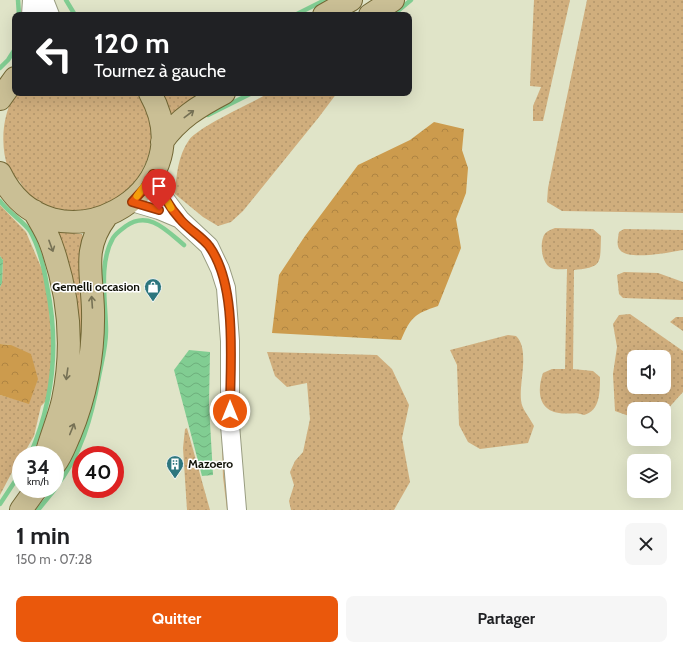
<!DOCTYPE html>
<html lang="fr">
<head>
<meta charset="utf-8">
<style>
  :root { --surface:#fff; --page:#f6f6f6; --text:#202124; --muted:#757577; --accent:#ea580c }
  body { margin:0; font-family:Cabin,sans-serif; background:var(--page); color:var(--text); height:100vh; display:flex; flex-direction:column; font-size:15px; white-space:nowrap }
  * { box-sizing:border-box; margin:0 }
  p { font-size:13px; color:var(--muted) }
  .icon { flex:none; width:22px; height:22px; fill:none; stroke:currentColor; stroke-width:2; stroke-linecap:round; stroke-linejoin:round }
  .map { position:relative; height:510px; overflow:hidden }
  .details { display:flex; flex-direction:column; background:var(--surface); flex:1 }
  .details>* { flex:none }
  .hud { position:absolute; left:12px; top:12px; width:400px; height:84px; border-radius:8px; box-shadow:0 4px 16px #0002; background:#202124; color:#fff; overflow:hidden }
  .controls { position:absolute; left:627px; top:350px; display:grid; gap:8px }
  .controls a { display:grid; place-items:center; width:44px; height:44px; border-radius:8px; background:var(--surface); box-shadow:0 4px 16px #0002; font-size:20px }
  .speed { position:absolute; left:12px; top:446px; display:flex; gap:8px; font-size:20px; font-weight:700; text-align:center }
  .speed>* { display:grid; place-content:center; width:52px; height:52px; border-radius:50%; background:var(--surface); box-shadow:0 4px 16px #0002; line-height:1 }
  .speed small { font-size:10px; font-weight:400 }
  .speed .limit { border:6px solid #d22; background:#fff; color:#111 }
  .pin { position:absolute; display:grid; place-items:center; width:34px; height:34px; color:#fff; margin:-41px -17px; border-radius:50% 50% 50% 0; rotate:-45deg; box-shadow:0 0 4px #0007 }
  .pin .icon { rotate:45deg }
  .me { position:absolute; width:44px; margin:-22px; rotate:0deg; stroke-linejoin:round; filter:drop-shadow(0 0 3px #0008) }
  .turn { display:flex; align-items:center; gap:14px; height:84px; padding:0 16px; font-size:18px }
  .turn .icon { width:52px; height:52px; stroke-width:2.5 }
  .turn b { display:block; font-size:28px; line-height:34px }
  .round { display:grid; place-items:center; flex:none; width:42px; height:42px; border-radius:8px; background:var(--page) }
  .summary { display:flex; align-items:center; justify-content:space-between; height:68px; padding:0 16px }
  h1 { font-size:24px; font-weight:700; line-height:30px }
  .primary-button { display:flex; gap:8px; margin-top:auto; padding:8px 16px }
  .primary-button a { flex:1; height:46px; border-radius:8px; background:var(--accent); color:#fff; font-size:16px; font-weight:700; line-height:46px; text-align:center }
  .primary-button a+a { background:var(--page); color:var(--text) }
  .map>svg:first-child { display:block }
</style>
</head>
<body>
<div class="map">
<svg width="683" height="510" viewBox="0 0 683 510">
  <defs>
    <pattern id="grass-dots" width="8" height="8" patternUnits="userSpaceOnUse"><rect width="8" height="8" fill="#d0ae7d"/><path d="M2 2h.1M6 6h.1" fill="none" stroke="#b2956b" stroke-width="1.8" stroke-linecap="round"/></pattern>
    <pattern id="forest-crowns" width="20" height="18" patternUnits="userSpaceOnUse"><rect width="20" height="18" fill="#cc9b4d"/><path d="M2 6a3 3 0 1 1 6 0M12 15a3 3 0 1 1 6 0" fill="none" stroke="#ae8442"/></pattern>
    <pattern id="water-waves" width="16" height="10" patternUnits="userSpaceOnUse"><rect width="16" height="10" fill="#81cd92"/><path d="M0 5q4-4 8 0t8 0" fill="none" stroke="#6eaf7c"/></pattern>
  </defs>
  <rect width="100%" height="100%" fill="#e0e4c8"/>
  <path fill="url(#grass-dots)" fill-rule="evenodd" d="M534 0H570L543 121H533V106L541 87 530 86Z
    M587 0H683V213L562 211 547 202 548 188Z
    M16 93H137C152 116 157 145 142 170 139 175 136 181 133 186 111 214 59 219 31 196 27 193 23 187 20 182 16 178 11 173 8 168 0 146 2 113 16 93Z
    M162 93H205L192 99 172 114 169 113Z
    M269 93H337L319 117 243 211 231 222 218 226 203 217 175 194C176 177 178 155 189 140 199 126 252 103 269 93Z
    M0 205 26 232 47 281 51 333 52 364 47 400 41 406 34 436 23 455H21L0 495V395L29 403 11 345 0 344V287L2 283 3 260 0 256Z
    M555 228 593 229 601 236C600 264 603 267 574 270L573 369 593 371 600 377C600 392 600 411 584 415 575 411 568 415 559 413 538 410 537 390 543 373L552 369H565L567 269C562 269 555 270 551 268 542 264 540 246 543 238 544 232 550 230 555 228Z
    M624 229 683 230V250C671 252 629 261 620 250 616 246 618 238 619 232Z
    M62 232 82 234 83 237V334L81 335 79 333C77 298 68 267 58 234Z
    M624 272 658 273 683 282V300L623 298 619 294 617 275Z
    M630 314 683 351V392L664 413V409H634V416H629L615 411 613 374 617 347 613 324 619 315ZM634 357H664V387H634Z
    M676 317H683V331L670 322Z
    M508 335 516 336C530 349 519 382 521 400 521 408 530 418 534 426L528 443 480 449 468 442 459 425 457 365 450 350Z
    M267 352 377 355 392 369 409 405 402 438 410 482 394 510H291L289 501 294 485 290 472 295 461 303 452 310 419 307 383 287 387 275 376Z
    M187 428 210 510H187L183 448 185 429Z"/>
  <path fill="url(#forest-crowns)" d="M434 122 464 129 462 150 468 168 466 193 456 219 461 248 438 306C414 314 411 317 401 340L272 333 279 275 305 236 358 165 410 140Z
    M0 344 11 345 31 354 38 379 29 404 0 395Z"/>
  <path fill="#d0ae7d" d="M220 383H223L231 510H227L223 477Z"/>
  <path fill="url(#water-waves)" d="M0 256 3 260 2 283 0 287Z
    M189 350 210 352 209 405 213 475 202 476 174 370Z"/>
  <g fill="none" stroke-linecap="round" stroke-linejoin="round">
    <path stroke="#81cd92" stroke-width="4.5" d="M18 0 19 15
      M66 0 75 15
      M295 15 325 0
      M393 15 411 0
      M0 68 8 60 15 49
      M208 115 252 93
      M0 201C8 212 24 222 30 231 39 247 44 267 47 286 59 344 54 400 30 455
      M55 488C81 456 92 416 99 376 102 361 106 346 106 331 106 302 98 264 113 238 116 233 122 229 126 226 149 210 167 231 184 245
      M0 504 21 472
      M38 510 55 489"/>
    <g stroke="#989c81" stroke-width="20">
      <path id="minor" d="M44 0 50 15
        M31 15 32 0
        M153 175 165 199 180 219 209 246 220 269 226 288 230 341V425L237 510
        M132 202 159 210 178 218"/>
    </g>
    <g stroke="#726735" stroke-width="24">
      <path id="major" d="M324 15 351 0
        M370 15 393 0
        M0 99 15 78
        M162 142C178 119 199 106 224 93
        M0 173C50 278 208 196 150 93
        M34 211C40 222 47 232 51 244 69 294 74 347 63 400 59 418 51 436 46 455
        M55 464C62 455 65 445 70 434 86 395 94 353 93 310 92 273 82 249 106 217
        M21 510 36 489"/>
    </g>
    <use href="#minor" stroke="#fff" stroke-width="18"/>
    <use href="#major" stroke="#cabf95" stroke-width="22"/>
  </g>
  <defs><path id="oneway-shaft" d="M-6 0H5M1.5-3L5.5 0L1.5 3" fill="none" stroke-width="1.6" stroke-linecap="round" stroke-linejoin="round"/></defs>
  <g stroke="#767155">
    <use href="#oneway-shaft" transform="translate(189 114) rotate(-37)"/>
    <use href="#oneway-shaft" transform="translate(51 246) rotate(70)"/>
    <use href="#oneway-shaft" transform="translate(92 302) rotate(-94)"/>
    <use href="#oneway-shaft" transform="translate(67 374) rotate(98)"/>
    <use href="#oneway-shaft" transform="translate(72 429) rotate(-68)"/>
  </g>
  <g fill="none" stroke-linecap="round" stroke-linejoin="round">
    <g stroke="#983908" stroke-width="10">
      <path id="route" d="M159 210 132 202 144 189 153 174C160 190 168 206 180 219 188 229 201 236 209 246 238 286 230 363 230 411"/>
    </g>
    <use href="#route" stroke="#ea580c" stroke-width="7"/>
    <path stroke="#f59e0b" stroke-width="7" d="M137 196 153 174 171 208"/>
  </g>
  <defs>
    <g id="shop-pin" transform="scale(0.9)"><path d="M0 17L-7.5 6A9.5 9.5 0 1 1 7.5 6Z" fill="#2d767e" stroke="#fff"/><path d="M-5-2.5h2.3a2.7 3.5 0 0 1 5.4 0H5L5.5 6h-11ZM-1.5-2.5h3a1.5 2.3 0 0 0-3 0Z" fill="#fff"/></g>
    <g id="building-pin" transform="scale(0.9)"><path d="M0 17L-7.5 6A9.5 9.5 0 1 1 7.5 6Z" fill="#2d767e" stroke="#fff"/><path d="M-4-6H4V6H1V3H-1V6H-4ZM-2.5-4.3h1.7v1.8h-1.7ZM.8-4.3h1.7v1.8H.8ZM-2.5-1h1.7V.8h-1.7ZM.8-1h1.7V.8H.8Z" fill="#fff"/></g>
  </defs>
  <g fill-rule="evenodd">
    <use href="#shop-pin" x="153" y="287"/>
    <use href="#building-pin" x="175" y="464"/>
  </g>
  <g text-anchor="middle" stroke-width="3" stroke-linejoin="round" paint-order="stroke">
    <g font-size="12" font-weight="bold" fill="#101107" stroke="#fff" text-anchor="end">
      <text x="140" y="291">Gemelli occasion</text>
      <text x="188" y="468" text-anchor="start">Mazoero</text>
    </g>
  </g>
</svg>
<div class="controls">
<a><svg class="icon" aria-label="sound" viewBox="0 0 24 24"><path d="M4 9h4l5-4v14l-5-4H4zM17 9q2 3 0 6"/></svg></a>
<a><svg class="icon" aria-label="search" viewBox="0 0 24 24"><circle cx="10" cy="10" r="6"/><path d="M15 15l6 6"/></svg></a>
<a><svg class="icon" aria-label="layers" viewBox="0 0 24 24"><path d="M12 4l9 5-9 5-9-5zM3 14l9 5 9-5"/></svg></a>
</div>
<div class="speed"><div>34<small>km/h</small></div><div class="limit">40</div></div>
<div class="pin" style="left:159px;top:210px;background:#d93025"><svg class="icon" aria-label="arrive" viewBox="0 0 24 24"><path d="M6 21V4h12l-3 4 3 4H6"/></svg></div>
<svg class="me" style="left:230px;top:411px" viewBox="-20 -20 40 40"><circle r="17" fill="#ea580c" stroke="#fff" stroke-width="3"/><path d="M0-11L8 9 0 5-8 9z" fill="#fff"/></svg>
<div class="hud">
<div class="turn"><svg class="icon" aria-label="left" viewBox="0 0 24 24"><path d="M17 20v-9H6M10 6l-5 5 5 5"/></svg><div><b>120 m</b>Tournez à gauche</div></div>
</div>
</div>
<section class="details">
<div class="summary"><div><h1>1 min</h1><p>150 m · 07:28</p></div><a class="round"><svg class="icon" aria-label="close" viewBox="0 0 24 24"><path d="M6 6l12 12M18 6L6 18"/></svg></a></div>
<div class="primary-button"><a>Quitter</a><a>Partager</a></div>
</section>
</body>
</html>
